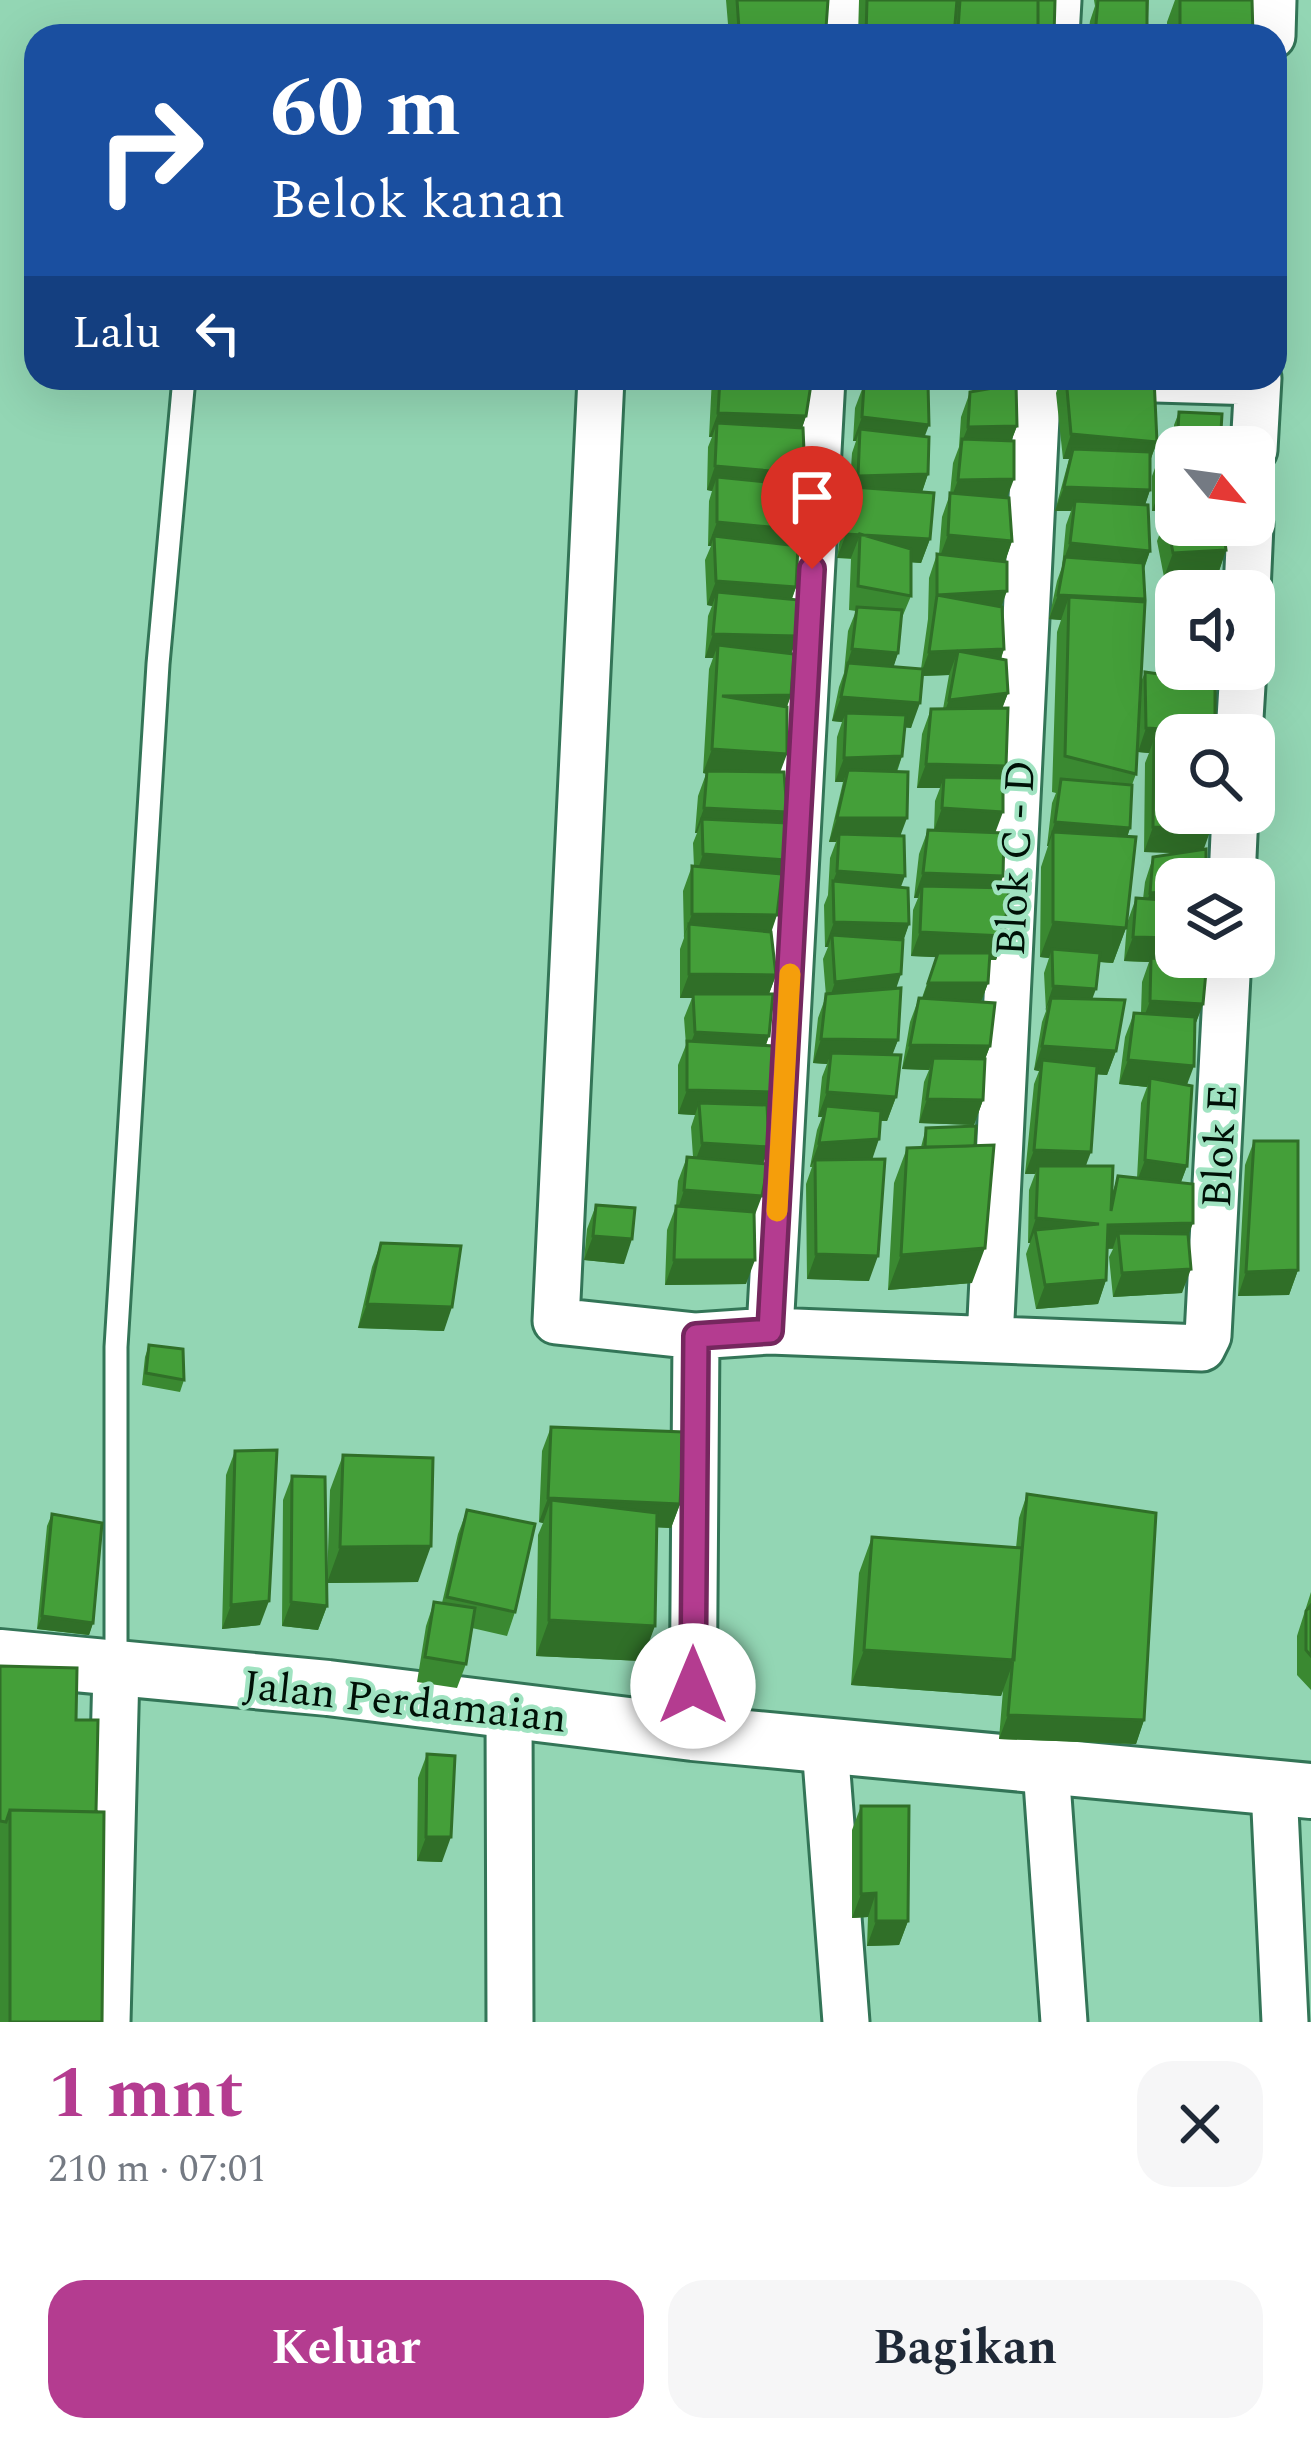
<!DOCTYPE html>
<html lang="id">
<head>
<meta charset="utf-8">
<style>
  :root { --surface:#fff; --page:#f6f6f7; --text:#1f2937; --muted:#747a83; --accent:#b43c90 }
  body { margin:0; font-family:Spectral,serif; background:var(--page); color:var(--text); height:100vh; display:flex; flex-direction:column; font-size:45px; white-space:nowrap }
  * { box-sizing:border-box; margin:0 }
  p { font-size:39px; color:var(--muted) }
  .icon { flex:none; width:66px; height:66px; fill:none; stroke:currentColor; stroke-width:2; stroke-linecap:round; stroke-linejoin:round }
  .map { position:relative; height:2022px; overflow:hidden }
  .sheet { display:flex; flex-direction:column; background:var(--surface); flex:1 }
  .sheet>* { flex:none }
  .hud { position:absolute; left:24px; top:24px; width:1263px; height:366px; border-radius:36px; box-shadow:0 12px 48px #0002; background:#1a4fa0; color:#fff; overflow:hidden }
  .needle { width:78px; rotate:119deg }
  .fabs { position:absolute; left:1155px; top:426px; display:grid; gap:24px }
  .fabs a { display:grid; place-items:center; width:120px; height:120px; border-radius:24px; background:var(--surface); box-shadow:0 12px 48px #0002; font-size:60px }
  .pin { position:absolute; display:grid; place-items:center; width:102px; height:102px; color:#fff; margin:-123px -51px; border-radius:50% 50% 50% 0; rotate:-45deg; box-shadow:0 0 12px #0007 }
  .pin .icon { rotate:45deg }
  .me { position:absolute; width:132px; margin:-66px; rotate:0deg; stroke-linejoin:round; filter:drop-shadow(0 0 9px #0008) }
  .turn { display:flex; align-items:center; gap:42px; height:252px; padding:0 48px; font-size:54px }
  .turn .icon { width:156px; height:156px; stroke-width:2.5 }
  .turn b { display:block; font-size:84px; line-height:102px }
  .then { display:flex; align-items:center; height:114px; padding:0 48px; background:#0003; gap:24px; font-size:45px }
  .round { display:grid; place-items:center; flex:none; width:126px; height:126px; border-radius:36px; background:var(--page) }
  .headline { display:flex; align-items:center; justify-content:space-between; height:204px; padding:0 48px }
  h1 { font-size:72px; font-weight:700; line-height:90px; color:var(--accent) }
  .cta { display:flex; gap:24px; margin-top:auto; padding:24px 48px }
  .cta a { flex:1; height:138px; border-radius:36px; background:var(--accent); color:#fff; font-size:48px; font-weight:700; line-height:138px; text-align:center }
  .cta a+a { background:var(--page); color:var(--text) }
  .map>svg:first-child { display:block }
</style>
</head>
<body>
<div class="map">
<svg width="1311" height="2022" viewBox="0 0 1311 2022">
  <rect width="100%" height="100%" fill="#93d6b4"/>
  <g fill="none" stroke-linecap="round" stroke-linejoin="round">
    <g stroke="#337557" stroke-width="27">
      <path id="service" d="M116 1670V1347L158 664 184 378"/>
    </g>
    <g stroke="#337557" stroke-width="51">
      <path id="minor" d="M841 36 843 0
        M1056 36 1058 0
        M1272 36 1273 0
        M601 378 556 1321 696 1336
        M1122 378 1257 382
        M1254 450 1258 378
        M1247 591 1250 525
        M1239 735 1243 669
        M1232 879 1235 813
        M770 1331 822 378
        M990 1339 1038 378
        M509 1712 510 2022
        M693 1733 696 1336 770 1331 1202 1348 1208 1336 1228 957
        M825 1746 846 2022
        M1046 1768 1064 2022
        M1274 1788 1285 2022
        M107 2022 116 1671"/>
    </g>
    <g stroke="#337557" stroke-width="60">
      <path id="tertiary" d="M0 1657 328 1688 693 1733 1311 1791"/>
    </g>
    <use href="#service" stroke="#fff" stroke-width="21"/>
    <use href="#minor" stroke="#fff" stroke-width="45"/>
    <use href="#tertiary" stroke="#fff" stroke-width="54"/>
  </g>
  <path fill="#3a8931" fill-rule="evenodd" d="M726 0H828L823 36H729Z
    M859 0H1055L1054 36H858Z
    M1094 0H1149L1147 36H1088L1090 21 1095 6Z
    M1175 0H1252L1253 36H1167V22Z
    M712 378H812L806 416 802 428V530L796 546V587L792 599 791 695 787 707 780 772 783 823 781 874 771 934 776 975 769 994V1036L766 1045 775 1092 768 1112 769 1147 763 1164 754 1218 746 1284 665 1285 667 1230 676 1206 678 1181 687 1157H693L691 1127 695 1115 678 1114V1065L686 1045 684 1018 692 998H680V949L684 938 683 891 692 866 694 867 693 843 697 833H695L698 796 706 774 703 773 709 669 713 658H705L708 616 712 606 707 605 705 560 711 546H708L709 501 712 491 707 490 708 447 712 437H709Z
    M1062 378H1154L1157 442 1150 461V490L1145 505 1150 551 1144 569V602L1141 682 1145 672 1164 675 1160 647 1169 623 1221 671 1215 689 1176 735 1211 813 1176 879 1191 960 1203 1004 1195 1025 1187 1085V1166L1181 1182 1188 1236 1182 1293 1113 1297 1109 1257 1113 1249H1107L1106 1280 1098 1304 1036 1309 1026 1254 1030 1243H1028L1029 1190 1035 1174H1025L1034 1084 1039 1071 1034 1070 1042 1022 1046 1011 1044 973 1049 958 1040 957 1041 867 1048 846H1047L1052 803 1056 793 1052 792 1057 632 1061 620 1049 619 1057 581 1062 567 1066 525 1071 511H1055L1069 459H1063L1056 393ZM1138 752 1149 753 1145 763 1144 852 1181 853 1153 857 1145 882 1143 899 1136 898 1127 923 1124 961 1149 962 1142 982 1141 1013H1134L1125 1037 1119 1084 1147 1087 1141 1103 1137 1178 1118 1176 1112 1194 1086 1166 1096 1074 1107 1075 1116 1051 1092 999 1099 962 1113 963 1126 928 1127 837 1130 828 1132 785 1136 774Z
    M864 384 925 436 928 474 922 492 930 539 921 563 911 562V596L901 620 898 653 893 667 921 669 928 619 929 578 937 554H939L942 517 950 494 953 463 959 447 961 417 970 392 1017 426 1011 441 1007 498 1012 541 1005 561 1002 607 1004 649 1001 659 1008 693 1002 708V778L995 832 1003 876 999 888 1004 936 996 960H990L988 983 981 1002 990 1046 985 1059 983 1100 974 1125 919 1123 924 1082 929 1070 902 1069 910 1022 919 998H922L936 957 911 956 913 910 918 898H914L919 854 928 830H934L935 801 940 788H917L922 734 931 709H943L949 675 922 676 911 728 905 727 902 756 897 772 901 835V887L909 924 903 940 896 989 898 1040 892 1054 896 1097 887 1121H880L872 1159 869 1281 807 1279 806 1184 812 1167H810L817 1130 822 1117H818L822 1077 827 1064 813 1063 818 1018 826 996 823 959 828 947H825L824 905 828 895 830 858 836 842H829L843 782H835L837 737 842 722 832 721 839 687 844 673 848 631 856 611 849 610 851 559 837 558 844 511 849 498 852 453 856 441H853L855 408Z
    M1179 412 1176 511H1152V476L1161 452H1173L1174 425Z
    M1166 517 1226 550 1218 574 1164 577 1157 541Z
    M1170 579 1176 622H1166L1165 591Z
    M926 1128 972 1283 888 1290 894 1183 907 1148 921 1147Z
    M1254 1141 1298 1270 1289 1295 1238 1296 1245 1165Z
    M596 1205 624 1264 584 1260 587 1229Z
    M381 1243 444 1331 358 1328 372 1267Z
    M149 1345 184 1380 180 1392 142 1385 145 1357Z
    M551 1427 680 1504 671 1528 657 1527 642 1661 536 1656 538 1535 543 1523 539 1522 542 1451Z
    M235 1451 260 1625 222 1629 226 1475Z
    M343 1455 418 1582 327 1583 330 1490Z
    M292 1476 327 1606 318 1630 282 1626 283 1500Z
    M1027 1494 1144 1720 1136 1744 999 1739 1003 1690 1001 1696 851 1685 859 1573 872 1537 1016 1548 1019 1518Z
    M467 1510 515 1612 507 1636 472 1628 466 1664 457 1688 417 1682 426 1626 434 1602 442 1603 458 1534Z
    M52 1514 93 1623 89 1635 37 1629 47 1526Z
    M1311 1592V1690L1297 1675V1636Z
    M0 1666 76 1720 96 1812 102 2022H0Z
    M427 1754 442 1862 417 1861 418 1778Z
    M861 1806 908 1921 899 1945 867 1946 868 1917 852 1918V1830Z"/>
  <path fill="#306f28" d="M1038 26 1034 36H955L958 29Z
    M826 28 823 36H737L739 29Z
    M718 413 806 416 798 440 717 423 712 437H709Z
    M862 417 929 425 920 449 860 429 856 441H853Z
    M1017 426 1008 450 961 444 968 427Z
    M1071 434 1157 442 1148 466 1073 449 1069 459H1063Z
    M715 466 805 474 797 498 717 477 712 491 707 490Z
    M928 474 920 498 853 490 858 476Z
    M1014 479 1005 503 949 504 958 480Z
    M1064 487 1150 490 1142 514 1075 501 1071 511H1055Z
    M1161 487H1176V511H1152Z
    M717 522 802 530 793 554 714 536 711 546H708Z
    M846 534 860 535 851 558H837Z
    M860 535 930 539 921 563 859 559Z
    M948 535 1012 541 1004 565 939 559Z
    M1070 543 1150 551 1141 576 1065 557 1061 567Z
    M1226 550 1218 574 1164 577 1173 553Z
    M716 581 796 587 787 611 717 592 712 606 707 605Z
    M1007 591 998 616 937 595Z
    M1058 595 1145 599 1136 624 1069 597 1061 620 1049 619Z
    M1170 610H1176V622H1166Z
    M713 634 798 636 789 660 718 645 713 658H705Z
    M852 649 898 653 890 678 848 663 844 673Z
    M1004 649 995 673 958 651Z
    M958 651 949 675 920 676 929 652Z
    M1176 670 1221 671 1212 695 1167 694Z
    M1008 693 999 717 940 724 949 700Z
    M791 695 782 719 722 696Z
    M841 697 920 703 911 728 845 722 846 713 842 722 832 721Z
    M1146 728 1215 732 1214 735H1176V754L1154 739 1149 753 1138 752Z
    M712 749 787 754 778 778 703 773Z
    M902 756 893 780 848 770 843 782H835L844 758Z
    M926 764 1006 766 997 790 944 777 940 788H917Z
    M704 808 787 812 778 836 702 819 697 833H695Z
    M942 808 1003 812 994 836 933 833Z
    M837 818H907L898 842 839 834 836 842H829Z
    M1055 822 1130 828 1122 853 1053 832 1048 846H1047Z
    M1153 827 1211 829 1202 854 1144 852Z
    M703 854 786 860 777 884 695 878Z
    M837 871 905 876 896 900 833 881 828 895Z
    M923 873 1003 876 994 901 922 886 918 898H914Z
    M1176 891V915L1141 917 1150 893Z
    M692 914 777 915 769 939 689 924 683 938Z
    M834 922 909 924 901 948 832 935 828 947H825Z
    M1053 922 1126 928 1113 963 1053 958 1052 949 1049 958 1040 957Z
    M920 932 1004 936 996 960 911 956Z
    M1133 937 1176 938V957H1192L1190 963 1151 958 1149 962 1124 961Z
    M689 974 776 975 767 999 693 994 692 998H680Z
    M901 974 893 998 827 1006 835 982Z
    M928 983H988L979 1007H919Z
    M1053 986 1096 989 1087 1013 1051 998 1045 1011Z
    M1150 1001 1203 1004 1194 1028 1141 1025Z
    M695 1032 769 1036 760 1060 686 1056Z
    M821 1039 898 1040 889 1064 831 1053 827 1064 813 1063Z
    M910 1045 990 1046 981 1070 933 1058 929 1070 902 1069Z
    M1042 1046 1116 1051 1107 1075 1041 1071 1042 1060 1039 1071 1034 1070Z
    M1128 1060 1194 1066 1185 1090 1150 1078 1147 1087 1119 1084Z
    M687 1090 775 1092 766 1116 699 1103 695 1115 678 1114Z
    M827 1092 896 1097 887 1121 824 1117 826 1106 822 1117H818Z
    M927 1099 983 1100 974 1125 919 1123Z
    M879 1139 871 1163 815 1160 810 1167 819 1143Z
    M702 1143 769 1147 760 1172 693 1167Z
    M1034 1150 1091 1152 1082 1176 1038 1166 1035 1174H1025Z
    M1145 1160 1187 1166 1178 1190 1136 1184Z
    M684 1190 762 1196 753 1220 676 1215Z
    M1036 1218 1099 1224 1035 1230 1030 1243H1028Z
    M1193 1223 1184 1247 1118 1233 1113 1248 1099 1249 1108 1225Z
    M593 1236 632 1239 624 1264 584 1260Z
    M985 1248 972 1283 888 1290 901 1255Z
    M816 1254 878 1256 869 1281 807 1279Z
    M674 1260H755L746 1284 665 1285Z
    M1191 1269 1182 1293 1113 1297 1122 1273Z
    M1298 1270 1289 1295 1238 1296 1246 1272Z
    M1106 1280 1098 1304 1036 1309 1045 1285Z
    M367 1304 452 1307 444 1331 358 1328Z
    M548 1498 680 1504 671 1528 551 1523V1500L543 1523 539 1522Z
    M431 1546 418 1582 327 1583 340 1547Z
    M269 1601 260 1625 222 1629 231 1605Z
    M291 1602 327 1606 318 1630 282 1626Z
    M42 1616 93 1623 89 1635 37 1629Z
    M549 1620 655 1626 642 1661 536 1656Z
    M864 1650 1014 1660 1001 1696 851 1685Z
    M1008 1715 1144 1720 1136 1744 999 1739Z
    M426 1837H451L442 1862 417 1861Z
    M876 1893 868 1917 852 1918 861 1894Z
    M876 1921H908L899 1945 867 1946Z"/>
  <path fill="#449f39" stroke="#306f28" stroke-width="3" d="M737 0H828L826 28 739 29Z
    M867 0H957L954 36H866Z
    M960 0H1038V26L958 29Z
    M1038 0H1055L1054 36H1034L1038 26Z
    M1098 0H1147V36H1095Z
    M1180 0H1252L1253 36H1180Z
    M720 378H812L806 416 718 413Z
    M1066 378H1154L1157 442 1071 434Z
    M928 383 929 425 862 417 864 384Z
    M1016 384 1017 426 968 427 970 392Z
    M1179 412 1222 414 1220 447H1177Z
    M717 423 803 428 805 474 715 466Z
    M860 429 929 437 928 474 858 476Z
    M962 439 1014 441V479L958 480Z
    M1073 449 1150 452V490L1064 487Z
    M1161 452H1176V487H1161Z
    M717 477 804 486 802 530 717 522Z
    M853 487 934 493 930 539 846 534Z
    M950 493 1009 498 1012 541 948 535Z
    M1075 501 1148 505 1150 551 1070 543Z
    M1166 517H1176V525H1223L1226 550 1173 553Z
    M860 534 911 549V596L858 586Z
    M714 536 798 546 796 587 716 581Z
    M937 554 1007 562V591L937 595Z
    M1065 557 1143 563 1145 599 1058 595Z
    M1170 579 1217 581 1216 591H1176V610H1170Z
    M717 592 799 600 798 636 713 634Z
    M937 595 1002 607 1004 649 929 652Z
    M1069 597 1145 602 1136 774 1065 756Z
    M857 607 902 610 898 653 852 649Z
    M1169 623H1176V669H1221V671L1176 670Z
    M718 645 794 654 791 695 722 696 787 707V754L712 749Z
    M958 651 1006 660 1008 693 949 700Z
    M848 663 923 669 920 703 841 697Z
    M1145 672 1215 682V732L1146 728Z
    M1008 708 1006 766 926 764 931 709Z
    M846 713 906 715 902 756 844 758Z
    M1154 739 1176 741V813H1211V829L1153 827Z
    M848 770 908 772 907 818H837Z
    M707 771 784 772 787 812 704 808Z
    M944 777 1003 778V812L942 808Z
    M1061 779 1132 785 1130 828 1055 822Z
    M702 819 788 823 786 860 703 854Z
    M928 830 1004 833 1003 876 923 873Z
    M1053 832 1136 837 1126 928 1053 922Z
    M839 834 904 836 905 876 837 871Z
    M1206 849V879H1176V891L1150 893 1153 857Z
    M692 866 782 874 777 915 692 914Z
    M833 881 908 888 909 924 834 922Z
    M922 886 1009 888 1004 936 920 932Z
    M1136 898 1176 901V938L1133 937Z
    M689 924 771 932 776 975 689 974Z
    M832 935 903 940 901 974 835 982Z
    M1052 949 1100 953 1096 989 1053 986Z
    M938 953H990L988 983H928Z
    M1151 958 1207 961 1203 1004 1150 1001Z
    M901 988 898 1040 821 1039 826 994Z
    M693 994H773L769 1036 695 1032Z
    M919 998 995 1003 990 1046 910 1045Z
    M1051 998 1125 1000 1116 1051 1042 1046Z
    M1134 1013 1195 1017 1194 1066 1128 1060Z
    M687 1041 773 1046 775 1092 687 1090Z
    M831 1053 901 1055 896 1097 827 1092Z
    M933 1058 985 1059 983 1100 927 1099Z
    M1042 1060 1097 1066 1091 1152 1034 1150Z
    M1150 1078 1192 1086 1187 1166 1145 1160Z
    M699 1103 767 1105 769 1147 702 1143Z
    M826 1106 881 1111 879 1139 819 1143Z
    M976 1126 975 1146 925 1147 926 1128Z
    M1254 1141H1298V1270L1246 1272Z
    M994 1145 985 1248 901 1255 907 1148Z
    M687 1157 768 1164 762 1196 684 1190Z
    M885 1159 878 1256 816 1254 815 1160Z
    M1038 1166H1113L1111 1211 1118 1176 1193 1184V1223L1108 1225 1106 1280 1045 1285 1035 1230 1099 1224 1036 1218Z
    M596 1205 635 1208 632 1239 593 1236Z
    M676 1206 754 1212 755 1260H674Z
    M1118 1233 1188 1234 1191 1269 1122 1273Z
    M381 1243 461 1246 452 1307 367 1304Z
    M149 1345 183 1349 184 1380 146 1373Z
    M551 1427 684 1432 680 1504 548 1498Z
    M277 1450 269 1601 231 1605 235 1451Z
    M343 1455 433 1458 431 1546 340 1547Z
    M292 1476 325 1477 327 1606 291 1602Z
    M1027 1494 1156 1513 1144 1720 1008 1715Z
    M551 1500 657 1513 655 1626 549 1620Z
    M467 1510 535 1524 515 1612 447 1597Z
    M52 1514 102 1523 93 1623 42 1616Z
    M872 1537 1022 1548 1014 1660 864 1650Z
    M434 1602 475 1608 466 1664 425 1657Z
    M1311 1605V1656L1306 1650V1611Z
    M0 1666 77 1668 76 1720H98L96 1812 10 1810 6 1822 0 1821Z
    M427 1754 455 1756 451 1837H426Z
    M861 1806H909L908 1921H876V1893L861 1894Z
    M10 1810 104 1812 102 2022H10Z"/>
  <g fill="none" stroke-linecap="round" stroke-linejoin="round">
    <g stroke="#75275e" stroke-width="30">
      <path id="route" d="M693 1686 696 1336 770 1331 812 569"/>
    </g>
    <use href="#route" stroke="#b43c90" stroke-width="21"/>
    <path stroke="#f59e0b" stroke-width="21" d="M777 1211 790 974"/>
  </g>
  <g text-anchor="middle" stroke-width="9" stroke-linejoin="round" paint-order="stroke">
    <g font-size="42" fill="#001107" stroke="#a0e3c1">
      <text transform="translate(1014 858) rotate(-87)" y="15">Blok C - D</text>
      <text transform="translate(1218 1146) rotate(-87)" y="15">Blok E</text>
      <text transform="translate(405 1700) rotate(6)" y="15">Jalan Perdamaian</text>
    </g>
  </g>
</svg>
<div class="fabs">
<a><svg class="needle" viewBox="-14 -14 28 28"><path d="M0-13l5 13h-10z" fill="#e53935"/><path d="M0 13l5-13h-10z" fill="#747a83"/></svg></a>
<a><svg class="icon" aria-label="sound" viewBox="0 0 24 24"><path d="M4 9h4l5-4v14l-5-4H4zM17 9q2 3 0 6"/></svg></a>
<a><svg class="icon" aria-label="search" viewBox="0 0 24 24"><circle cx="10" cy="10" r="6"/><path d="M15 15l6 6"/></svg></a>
<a><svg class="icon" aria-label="layers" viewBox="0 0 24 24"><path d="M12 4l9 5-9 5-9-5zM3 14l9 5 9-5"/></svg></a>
</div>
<div class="pin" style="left:812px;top:569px;background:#d93025"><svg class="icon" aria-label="arrive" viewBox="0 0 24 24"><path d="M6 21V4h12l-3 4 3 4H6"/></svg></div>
<svg class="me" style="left:693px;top:1686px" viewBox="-20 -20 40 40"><circle r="19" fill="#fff"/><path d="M0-13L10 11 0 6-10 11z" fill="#b43c90"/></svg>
<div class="hud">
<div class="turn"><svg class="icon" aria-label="right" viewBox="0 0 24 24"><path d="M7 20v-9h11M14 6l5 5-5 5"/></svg><div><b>60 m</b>Belok kanan</div></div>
<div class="then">Lalu<svg class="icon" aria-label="left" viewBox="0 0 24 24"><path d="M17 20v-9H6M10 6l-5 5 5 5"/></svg></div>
</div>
</div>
<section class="sheet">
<div class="headline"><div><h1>1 mnt</h1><p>210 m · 07:01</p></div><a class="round"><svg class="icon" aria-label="close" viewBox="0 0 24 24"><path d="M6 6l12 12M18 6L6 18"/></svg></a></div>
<div class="cta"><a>Keluar</a><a>Bagikan</a></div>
</section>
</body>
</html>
